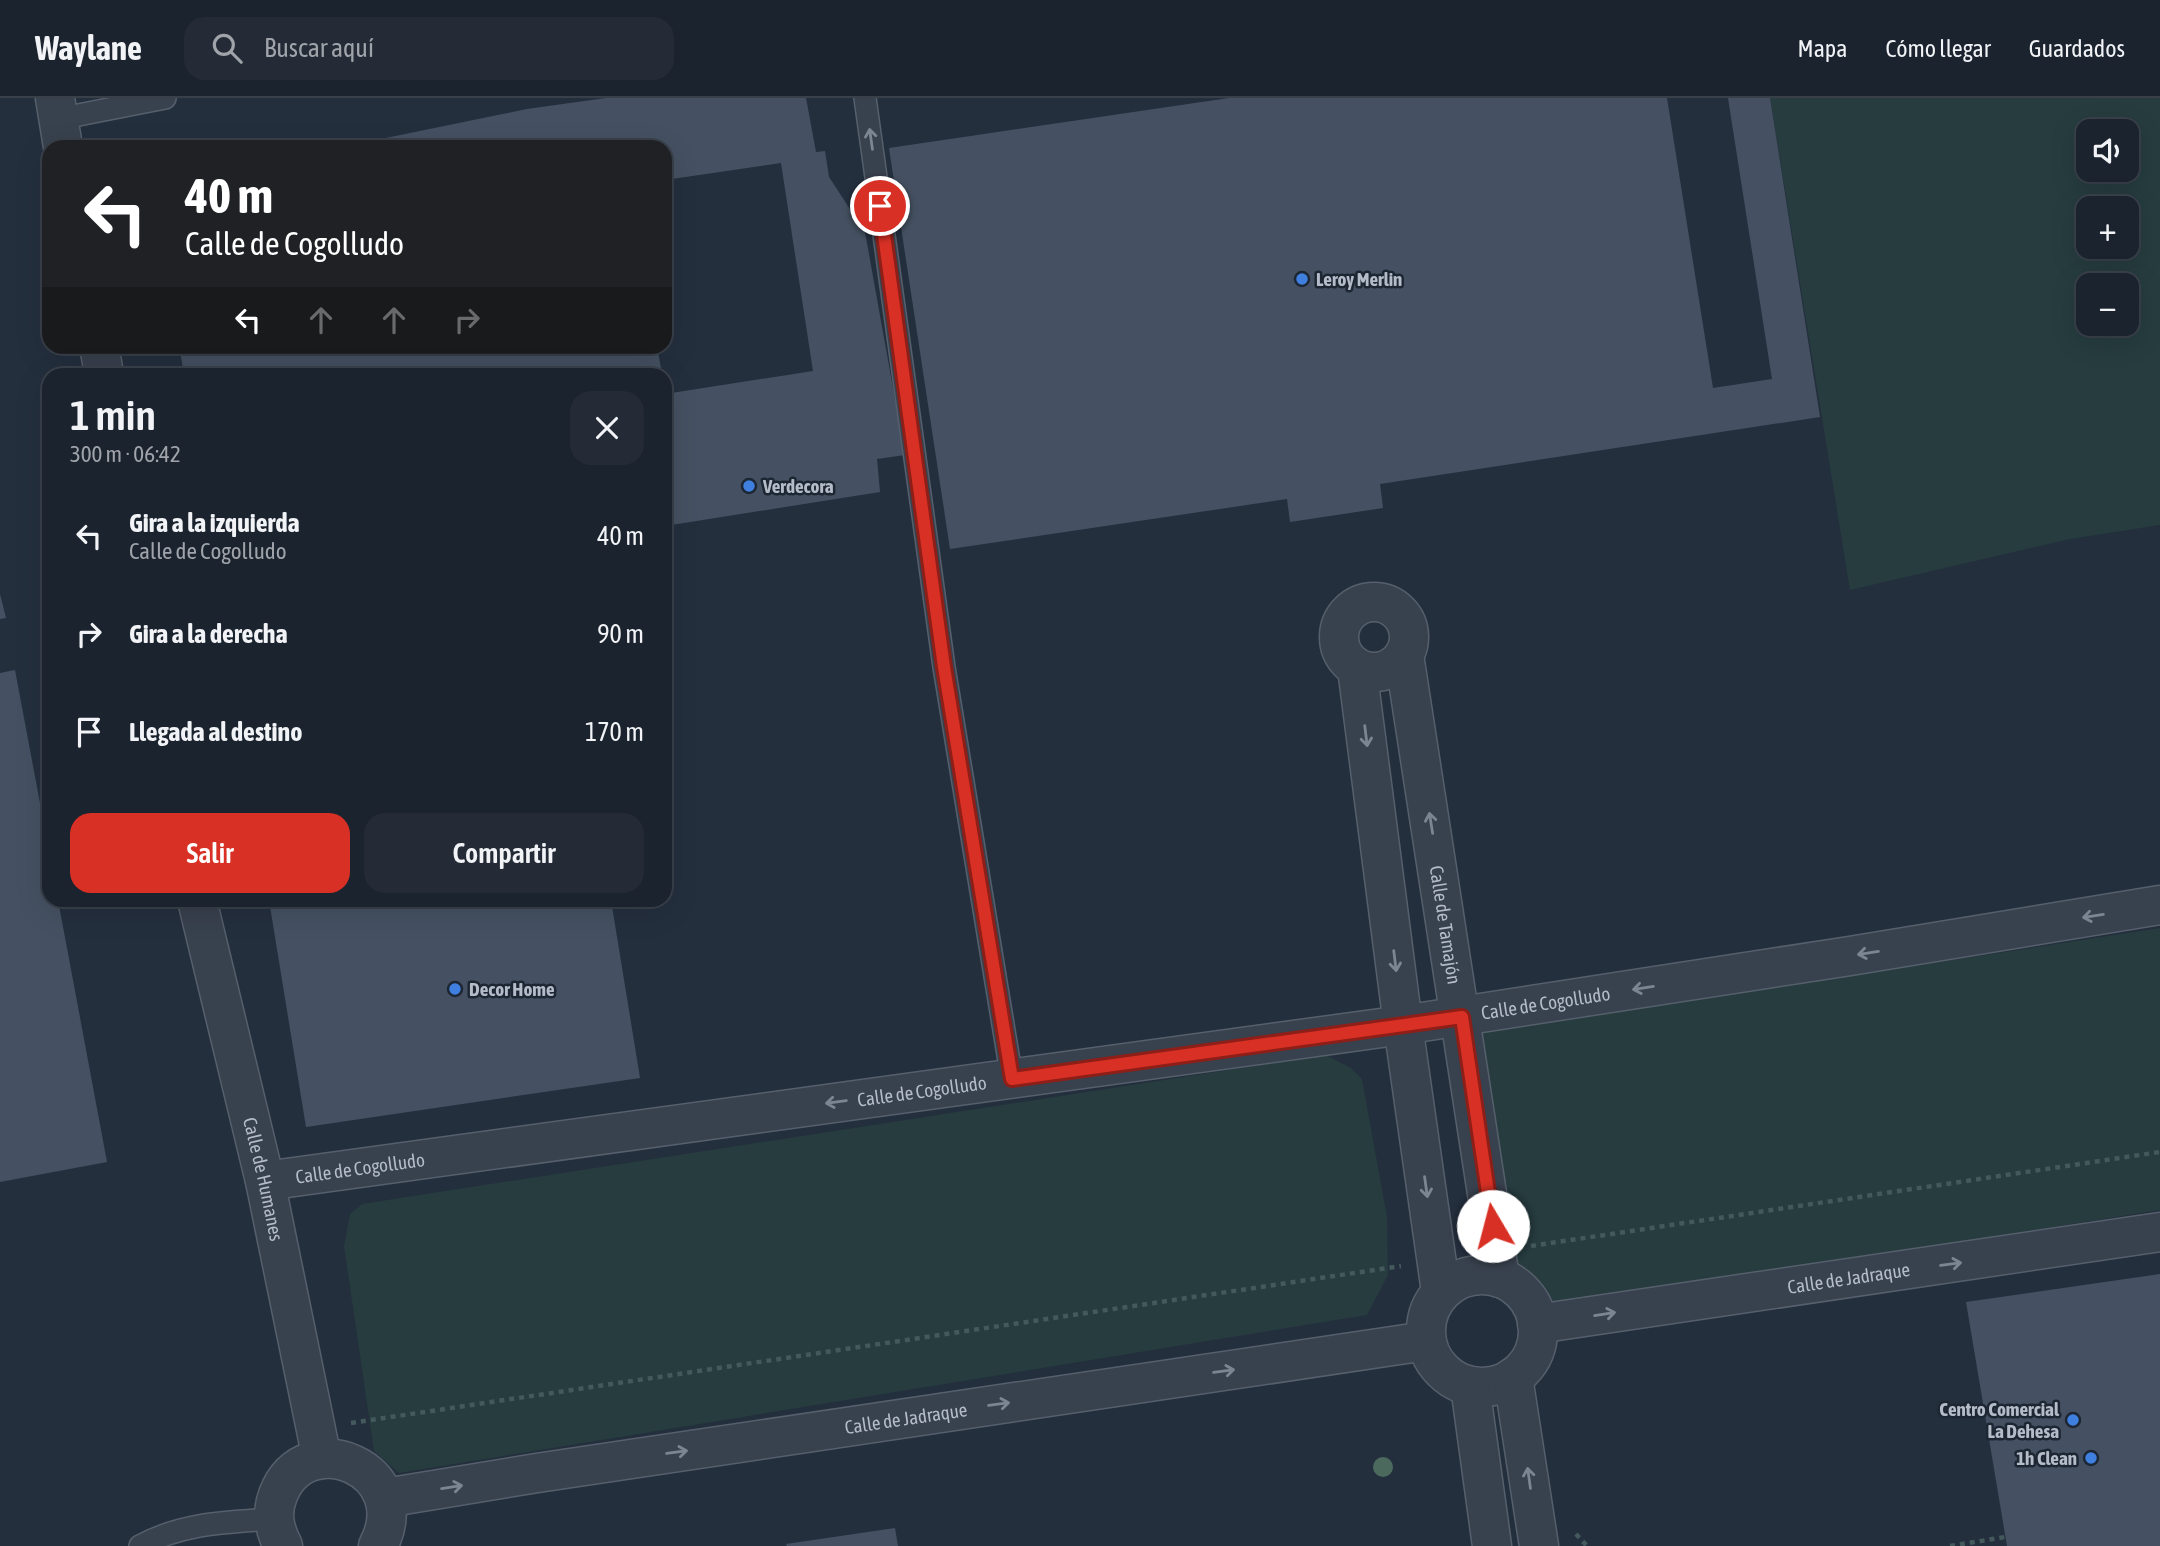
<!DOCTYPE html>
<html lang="es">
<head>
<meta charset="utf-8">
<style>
  :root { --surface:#1b232e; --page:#242b36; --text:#f1f3f6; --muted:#a0a4aa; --line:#39404a; --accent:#d93025 }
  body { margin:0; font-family:"Asap Condensed",sans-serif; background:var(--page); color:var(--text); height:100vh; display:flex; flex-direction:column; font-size:26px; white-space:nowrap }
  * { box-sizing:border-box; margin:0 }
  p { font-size:23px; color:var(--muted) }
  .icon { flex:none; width:38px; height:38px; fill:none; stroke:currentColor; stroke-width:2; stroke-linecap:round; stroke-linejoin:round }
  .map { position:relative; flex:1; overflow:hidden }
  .drawer { position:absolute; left:42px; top:270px; width:630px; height:539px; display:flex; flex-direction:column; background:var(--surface); border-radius:21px; box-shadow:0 7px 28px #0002,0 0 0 2px var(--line) }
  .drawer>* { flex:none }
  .hud { position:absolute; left:42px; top:42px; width:630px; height:214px; border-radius:21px; box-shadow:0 7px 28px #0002,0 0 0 2px var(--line); background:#202124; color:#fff; overflow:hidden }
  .buttons { position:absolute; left:2076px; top:21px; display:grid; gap:14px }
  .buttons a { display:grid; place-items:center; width:63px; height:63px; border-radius:14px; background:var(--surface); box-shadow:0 7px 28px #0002,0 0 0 2px var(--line); font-size:35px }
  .pin { position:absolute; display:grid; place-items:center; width:60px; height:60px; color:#fff; margin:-30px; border:4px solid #fff; border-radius:50%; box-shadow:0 2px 7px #0007 }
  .me { position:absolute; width:77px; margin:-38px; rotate:352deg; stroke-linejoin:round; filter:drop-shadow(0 0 5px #0008) }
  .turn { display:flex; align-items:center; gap:24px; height:147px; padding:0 28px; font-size:32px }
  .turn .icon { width:91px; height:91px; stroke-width:2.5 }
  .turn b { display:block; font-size:49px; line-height:60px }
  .lanes { display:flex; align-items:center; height:66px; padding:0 28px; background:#0003; justify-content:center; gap:35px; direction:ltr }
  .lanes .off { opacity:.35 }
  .round { display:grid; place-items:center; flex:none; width:74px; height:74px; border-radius:21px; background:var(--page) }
  .summary { display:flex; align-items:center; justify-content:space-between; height:119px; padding:0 28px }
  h1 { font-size:42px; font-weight:600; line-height:52px }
  .action { display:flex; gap:14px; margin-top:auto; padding:14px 28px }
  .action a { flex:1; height:80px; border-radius:21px; background:var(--accent); color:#fff; font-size:28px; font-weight:600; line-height:80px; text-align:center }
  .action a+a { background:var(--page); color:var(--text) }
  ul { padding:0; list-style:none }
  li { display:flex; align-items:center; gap:21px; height:98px; padding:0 28px }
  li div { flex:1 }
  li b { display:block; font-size:26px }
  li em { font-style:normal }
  header { display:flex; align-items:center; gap:42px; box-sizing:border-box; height:98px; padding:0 35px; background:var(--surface); border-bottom:2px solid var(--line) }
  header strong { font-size:33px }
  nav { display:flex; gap:38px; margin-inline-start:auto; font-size:24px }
  .search { width:490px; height:63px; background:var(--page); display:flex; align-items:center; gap:18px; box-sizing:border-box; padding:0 24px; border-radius:21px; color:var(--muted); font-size:26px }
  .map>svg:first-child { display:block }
</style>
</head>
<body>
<header>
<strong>Waylane</strong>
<div class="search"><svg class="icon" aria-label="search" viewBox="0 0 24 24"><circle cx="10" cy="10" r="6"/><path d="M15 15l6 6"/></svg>Buscar aquí</div>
<nav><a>Mapa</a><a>Cómo llegar</a><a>Guardados</a></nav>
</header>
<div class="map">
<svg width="2160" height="1448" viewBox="0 0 2160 1448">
  <rect width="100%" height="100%" fill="#242f3e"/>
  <path fill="#263c3f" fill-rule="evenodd" d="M1770 0H2160V427L2070 441 1850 492ZM2088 33H2126V72H2088ZM2088 110H2126V149H2088ZM2088 187H2126V226H2088Z
    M2160 830V1112L1548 1209 1534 1188 1507 1168 1475 936Z
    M1326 957 1351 970 1362 981 1387 1119 1388 1177 1367 1217 399 1375 374 1353 344 1148 350 1116 362 1106Z"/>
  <path fill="#455162" d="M606 0H806L816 54 825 53 829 79 865 134 905 357 877 361 880 394 665 428V296L813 273 781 65 665 82V49H342L527 11Z
    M1229 0H1667L1713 290 1772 281 1728 0H1770L1820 319 1380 386 1383 410 1290 424 1287 401 950 451 889 50Z
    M179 248H657L662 276H184Z
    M0 496 6 520 0 521Z
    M15 572 49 753V802H58L107 1064 0 1084V575Z
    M269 802H611L640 980 306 1029Z
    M2160 1176V1448H2007L1966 1204Z
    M895 1430 898 1448H787L786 1446Z"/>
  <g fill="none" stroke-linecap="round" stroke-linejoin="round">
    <g stroke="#565f6c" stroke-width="24">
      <path id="lane" d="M865 0 944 569 1012 981
        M58 21 165 0
        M140 1448C182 1425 227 1424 274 1421"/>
    </g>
    <g stroke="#565f6c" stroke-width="41">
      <g id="street">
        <path d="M55 0 63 49"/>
        <path d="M99 248 104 276"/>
        <circle cx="1374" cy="539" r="35"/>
        <path id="s1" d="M1404 557 1500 1180"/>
        <path d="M1357 570 1403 927 1441 1194"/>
        <path id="s2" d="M197 802 265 1083 322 1361"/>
        <path id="s3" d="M265 1083 1403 927 1850 858 2160 807"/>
        <circle cx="1482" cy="1233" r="56"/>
        <path id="s4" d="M1537 1226 2160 1134"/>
        <path d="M1513 1279 1539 1448"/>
        <path d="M1470 1288 1492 1448"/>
        <path id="s5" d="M385 1400 537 1375 1426 1243"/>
        <path d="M283 1448C274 1431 271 1415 278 1397 306 1324 418 1372 378 1448"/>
      </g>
    </g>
    <path stroke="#44595c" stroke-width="4.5" stroke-dasharray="5 5" stroke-linecap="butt" d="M1531 1148 2160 1054
      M351 1325 1401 1168
      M1576 1436 1587 1448
      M1950 1448 2005 1439"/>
    <use href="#lane" stroke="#38414e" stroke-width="21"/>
    <use href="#street" stroke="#38414e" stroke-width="38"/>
  </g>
  <circle fill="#4b6a5d" cx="1383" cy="1369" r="10"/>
  <defs><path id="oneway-shaft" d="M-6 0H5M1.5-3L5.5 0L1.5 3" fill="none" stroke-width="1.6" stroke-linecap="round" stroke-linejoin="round" transform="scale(1.75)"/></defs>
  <g stroke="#7c8592">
    <use href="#oneway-shaft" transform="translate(871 41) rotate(-98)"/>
    <use href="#oneway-shaft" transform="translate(1366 638) rotate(83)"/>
    <use href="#oneway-shaft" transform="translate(1431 725) rotate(-99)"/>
    <use href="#oneway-shaft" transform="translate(2093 818) rotate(171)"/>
    <use href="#oneway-shaft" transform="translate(1868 855) rotate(171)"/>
    <use href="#oneway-shaft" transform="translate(1395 863) rotate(83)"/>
    <use href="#oneway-shaft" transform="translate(1643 890) rotate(171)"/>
    <use href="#oneway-shaft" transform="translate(836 1004) rotate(172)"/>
    <use href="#oneway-shaft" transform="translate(1426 1089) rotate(82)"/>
    <use href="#oneway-shaft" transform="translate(1951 1166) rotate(-8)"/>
    <use href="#oneway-shaft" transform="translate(1605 1216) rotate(-9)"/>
    <use href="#oneway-shaft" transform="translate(1224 1273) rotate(-8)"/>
    <use href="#oneway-shaft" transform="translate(999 1306) rotate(-8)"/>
    <use href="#oneway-shaft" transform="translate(677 1354) rotate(-8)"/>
    <use href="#oneway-shaft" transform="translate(1529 1380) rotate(-98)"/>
    <use href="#oneway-shaft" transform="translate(452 1389) rotate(-9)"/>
  </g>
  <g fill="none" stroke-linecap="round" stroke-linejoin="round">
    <g stroke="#8d1f18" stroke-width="18">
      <path id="route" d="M880 108 944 569 1012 981 1462 919 1493 1128"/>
    </g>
    <use href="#route" stroke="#d93025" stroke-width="12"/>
  </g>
  <g fill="#3f7fe0" stroke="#1d2633" stroke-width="2.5">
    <circle cx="1302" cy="181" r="7"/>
    <circle cx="749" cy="388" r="7"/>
    <circle cx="455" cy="891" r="7"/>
    <circle cx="2073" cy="1322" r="7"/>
    <circle cx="2091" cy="1360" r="7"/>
  </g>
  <g text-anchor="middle" stroke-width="5" stroke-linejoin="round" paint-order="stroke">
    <g font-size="19" font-weight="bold" fill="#b4bcc9" stroke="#1d2633" text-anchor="start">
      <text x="1316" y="188">Leroy Merlin</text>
      <text x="763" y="395">Verdecora</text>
      <text x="469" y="898">Decor Home</text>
      <text x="2059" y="1318" text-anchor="end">Centro Comercial<tspan x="2059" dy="22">La Dehesa</tspan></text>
      <text x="2077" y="1367" text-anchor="end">1h Clean</text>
    </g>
    <g font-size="19" fill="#b4bcc9" stroke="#1d2633">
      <text dy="7" stroke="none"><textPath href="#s1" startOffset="273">Calle de Tamajón</textPath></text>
      <text dy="7" stroke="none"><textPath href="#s3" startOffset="1293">Calle de Cogolludo</textPath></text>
      <text dy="7" stroke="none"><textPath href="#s3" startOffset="663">Calle de Cogolludo</textPath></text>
      <text dy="7" stroke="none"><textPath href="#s3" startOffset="96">Calle de Cogolludo</textPath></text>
      <text dy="7" stroke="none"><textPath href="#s2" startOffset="287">Calle de Humanes</textPath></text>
      <text dy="7" stroke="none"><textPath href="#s4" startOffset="315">Calle de Jadraque</textPath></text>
      <text dy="7" stroke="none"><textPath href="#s5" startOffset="527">Calle de Jadraque</textPath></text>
    </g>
  </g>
</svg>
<div class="buttons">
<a><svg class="icon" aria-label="sound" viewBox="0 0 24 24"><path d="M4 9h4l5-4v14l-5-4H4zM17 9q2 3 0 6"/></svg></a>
<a>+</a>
<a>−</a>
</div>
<div class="pin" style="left:880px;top:108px;background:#d93025"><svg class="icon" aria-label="arrive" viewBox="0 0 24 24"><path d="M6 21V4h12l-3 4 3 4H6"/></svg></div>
<svg class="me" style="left:1493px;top:1128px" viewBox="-20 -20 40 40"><circle r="19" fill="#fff"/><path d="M0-13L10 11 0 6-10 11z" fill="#d93025"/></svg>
<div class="hud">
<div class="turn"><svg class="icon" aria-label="left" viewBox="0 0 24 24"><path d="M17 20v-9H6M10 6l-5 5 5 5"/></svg><div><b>40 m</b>Calle de Cogolludo</div></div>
<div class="lanes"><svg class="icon" aria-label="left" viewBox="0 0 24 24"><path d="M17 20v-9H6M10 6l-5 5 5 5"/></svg><svg class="icon off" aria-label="ahead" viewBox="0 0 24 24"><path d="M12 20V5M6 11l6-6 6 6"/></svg><svg class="icon off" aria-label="ahead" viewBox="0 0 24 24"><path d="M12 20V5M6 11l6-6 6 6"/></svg><svg class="icon off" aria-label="right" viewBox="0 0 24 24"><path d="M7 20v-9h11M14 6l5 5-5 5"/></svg></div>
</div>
<section class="drawer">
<div class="summary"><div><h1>1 min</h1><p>300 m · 06:42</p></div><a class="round"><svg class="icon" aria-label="close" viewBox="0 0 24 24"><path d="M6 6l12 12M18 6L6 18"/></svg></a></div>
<ul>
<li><svg class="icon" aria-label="left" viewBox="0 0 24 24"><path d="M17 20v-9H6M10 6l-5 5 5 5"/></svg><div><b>Gira a la izquierda</b><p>Calle de Cogolludo</p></div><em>40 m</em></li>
<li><svg class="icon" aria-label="right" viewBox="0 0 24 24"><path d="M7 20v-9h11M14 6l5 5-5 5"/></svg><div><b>Gira a la derecha</b></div><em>90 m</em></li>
<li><svg class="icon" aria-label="arrive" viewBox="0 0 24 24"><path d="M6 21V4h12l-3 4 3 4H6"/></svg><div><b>Llegada al destino</b></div><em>170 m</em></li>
</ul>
<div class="action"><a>Salir</a><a>Compartir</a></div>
</section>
</div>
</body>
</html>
